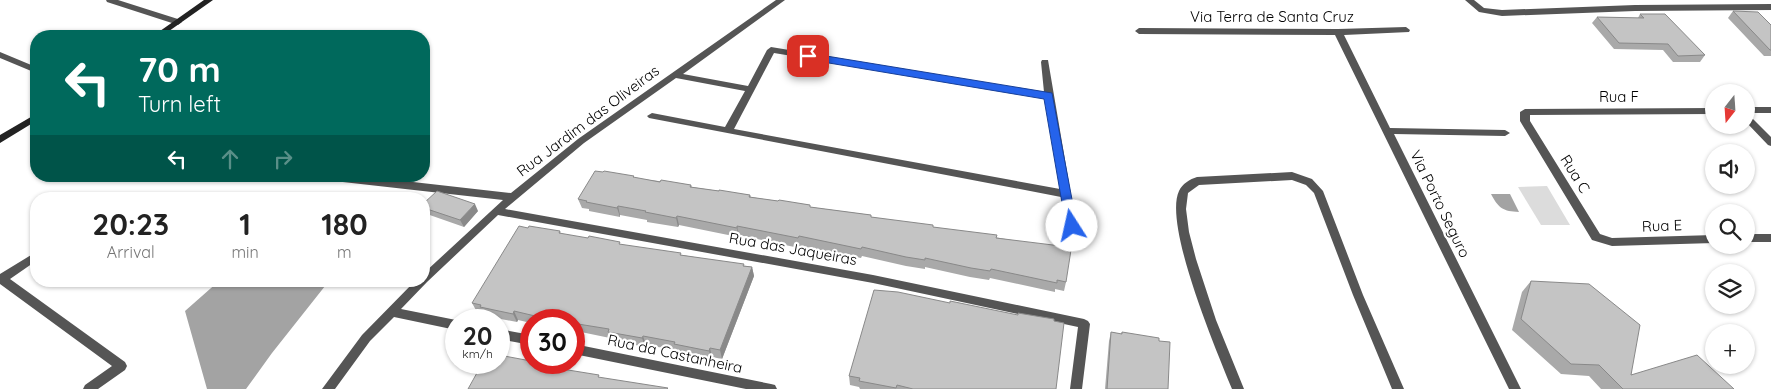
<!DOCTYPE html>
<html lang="en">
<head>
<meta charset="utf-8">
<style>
  :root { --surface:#fff; --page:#f6f6f6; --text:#222; --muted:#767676 }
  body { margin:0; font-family:Quicksand,sans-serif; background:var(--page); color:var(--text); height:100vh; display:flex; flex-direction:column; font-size:19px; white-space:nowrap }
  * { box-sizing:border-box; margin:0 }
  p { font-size:16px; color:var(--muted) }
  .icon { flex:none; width:28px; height:28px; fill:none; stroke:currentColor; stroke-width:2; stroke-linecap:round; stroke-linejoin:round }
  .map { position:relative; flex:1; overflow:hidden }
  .side { position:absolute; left:30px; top:192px; width:400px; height:95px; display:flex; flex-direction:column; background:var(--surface); border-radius:20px; box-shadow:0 1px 4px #0004 }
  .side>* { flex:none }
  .banner { position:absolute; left:30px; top:30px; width:400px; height:152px; border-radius:20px; box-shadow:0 1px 4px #0004; background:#00695c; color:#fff; overflow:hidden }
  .needle { width:32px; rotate:197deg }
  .fabs { position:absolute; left:1705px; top:84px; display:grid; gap:10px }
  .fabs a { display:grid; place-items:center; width:50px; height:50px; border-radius:50%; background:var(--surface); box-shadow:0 1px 4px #0004; font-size:25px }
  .speed { position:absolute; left:445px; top:309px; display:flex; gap:10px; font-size:25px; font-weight:700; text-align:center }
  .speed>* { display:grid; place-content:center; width:65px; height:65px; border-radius:50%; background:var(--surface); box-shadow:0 1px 4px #0004; line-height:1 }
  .speed small { font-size:12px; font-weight:400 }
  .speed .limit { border:8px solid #d22; background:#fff; color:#111 }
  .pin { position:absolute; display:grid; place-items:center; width:42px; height:42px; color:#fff; margin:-21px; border-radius:10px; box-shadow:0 2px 8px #0006 }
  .me { position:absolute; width:55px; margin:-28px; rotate:350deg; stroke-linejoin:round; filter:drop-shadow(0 0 4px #0008) }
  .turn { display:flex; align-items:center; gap:18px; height:105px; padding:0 25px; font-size:22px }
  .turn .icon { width:65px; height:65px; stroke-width:2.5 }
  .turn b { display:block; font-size:35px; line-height:42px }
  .lanes { display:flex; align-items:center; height:48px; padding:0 25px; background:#0003; justify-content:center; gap:25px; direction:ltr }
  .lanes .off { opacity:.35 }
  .eta { display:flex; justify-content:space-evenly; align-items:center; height:85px; text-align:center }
  .eta b { font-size:30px; font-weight:800; line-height:35px }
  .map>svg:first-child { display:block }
</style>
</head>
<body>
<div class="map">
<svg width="1771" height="389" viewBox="0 0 1771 389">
  <rect width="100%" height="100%" fill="#fff"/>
  <path fill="#dcdcdc" d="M1547 186 1570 225H1541L1518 187Z"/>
  <path fill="#a3a3a3" d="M1491 194H1510L1519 212C1503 211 1499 209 1491 194Z
    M219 281H329L272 353 246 389H207L185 311Z"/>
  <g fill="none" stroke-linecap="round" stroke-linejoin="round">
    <path fill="#555" fill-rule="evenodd" d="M1292 172 1312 179 1323 191 1363 295 1404 389H1392L1353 295 1314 193 1306 185 1292 180 1199 185 1188 193 1186 209 1189 232 1196 259 1216 320 1244 389H1232C1217 352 1163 225 1179 191 1182 184 1190 179 1197 177Z"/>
    <path fill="#555" fill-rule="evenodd" d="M106 0H118L181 20 182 22 178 25 175 24 107 2Z
      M776 0H785L683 74 748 86 767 50 771 47 1044 92 1041 62 1042 60H1048L1079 242 1078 245H1070L1069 242 1061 197 649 118 647 116 652 113 725 127 745 91 676 78 584 143 505 209 873 275 1084 319 1088 321 1090 324 1082 389H1070L1078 327 873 283 498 215 427 282 401 309 456 320V330L394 317 370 341 335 389H322L362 335 415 281H424V273L503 200 325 180 320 176H360L511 193 578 139ZM774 53 1045 98 1060 189 734 129Z
      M1465 0H1474L1484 8 1502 10 1635 5 1771 4V10L1635 11 1502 16 1479 12Z
      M1406 27 1410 30 1409 32 1344 35 1390 128 1505 130 1510 133 1505 136 1394 134 1521 389H1509L1335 35 1139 34 1135 31 1139 28 1338 29Z
      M0 52 36 67V73L0 58Z
      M1746 107H1771V113H1747L1771 137V146L1768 145 1746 122Z
      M1714 108V114L1530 115V121L1600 234 1612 238 1714 235V243L1612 246 1592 240 1520 121V112L1525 109Z
      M1746 234H1771V242H1746Z
      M36 252V261L10 279 125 362 127 366 125 370 98 389H83L85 385 112 366 0 284V274Z
      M499 329 531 335V345L499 339Z
      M574 344 771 384 775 385 777 389H746L574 354Z"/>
    <path fill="#222" fill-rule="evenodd" d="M204 0H213L162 36H153Z
      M36 114V121L0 143V135Z"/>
  </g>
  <path fill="#a9a9a9" d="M1733 11 1771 25V56H1764L1728 18Z
    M1640 14 1705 55 1700 62H1673L1663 50 1614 49 1592 23 1597 17 1638 18Z
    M634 176V178L691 185 692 187 719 191 750 195 751 197 778 201 810 205V207L871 215V217L1061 248 1066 282 1064 291 1055 289V292L990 278 989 280 970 277 925 267V269L906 266 862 256 861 258 800 246 799 248 739 235 738 237 679 225 678 227 647 222V220L620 215V217L589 211V209L582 208 578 199Z
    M424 203 478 211 464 227 424 213Z
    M560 231 561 234 752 267 754 276 722 359 712 357 711 360 677 353 676 350 646 345 645 347 611 340 610 338 581 332 580 335 574 333V320H531V323L518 320 517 322 485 316 483 313 477 312 472 303Z
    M1531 281 1631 375 1734 389H1601L1589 376 1561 374 1512 330 1522 292Z
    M950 303 1056 389H860L859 387 850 385 849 376Z
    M1111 332 1121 334 1122 332 1168 389H1105L1109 341Z"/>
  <path fill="#898989" d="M475 204 478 211 464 227 460 220Z
    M618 206 620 215V217L617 208Z
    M677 216 679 225 678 227 676 218Z
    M737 226 739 235 738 237 737 228Z
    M752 267 754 276 722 359 720 350Z
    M514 311 518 320 517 322 513 314Z
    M578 324 581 332 580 335 577 326Z
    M643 336 646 345 645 347 642 338Z
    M710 348 712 357 711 360 709 351Z"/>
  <path fill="#c4c4c4" stroke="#898989" d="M1733 11 1758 12 1771 25V50H1770Z
    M1640 14H1665L1705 55 1678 56 1668 44 1619 43 1597 17 1644 18Z
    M595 171 603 172 604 171 634 176 633 177 660 182 661 180 691 185 690 187 719 191V190L750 195 749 197 778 201 779 200 810 205V207L871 215V217L933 225V227L997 235 996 238 1061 246V248L1071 250 1066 282 1057 280V283L991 269 990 271 971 268 925 258V260L906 257 862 247 861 249 799 236 798 238 737 226V228L677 216 676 218 645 212 646 211 618 206 617 208 586 202 587 201 578 199Z
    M437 191 475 204 460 220 424 208V203Z
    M519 226 528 228 529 226 560 231 559 233 588 238 589 236 620 242 619 244 681 253 680 255 744 264 743 266 752 267 720 350 710 348 709 351 674 344 675 342 643 336 642 338 608 332 609 329 578 324 577 326 574 325V320H552L514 311 513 314 480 307 481 305 472 303Z
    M1531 281 1589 284 1640 325 1631 375 1697 355 1734 389H1623L1599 365 1571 364 1521 319Z
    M874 290 898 292 950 303V301L1018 315V313L1054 319V321L1064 323 1056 389H913L897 385 896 388 859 381 860 378 849 376Z
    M1111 332 1122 334V332L1159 338V341L1170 342 1168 389H1107Z
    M499 355 531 361V364L599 375 598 377 668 388 667 389H468L483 362H499Z"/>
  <path fill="#2563eb" stroke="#184099" d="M808 53 1052 93 1077 226 1076 229H1067L1066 226 1044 99 805 59 803 56Z"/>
  <g text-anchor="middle" stroke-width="4.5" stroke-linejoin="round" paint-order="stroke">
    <g font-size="15" fill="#000" stroke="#fff">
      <text x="1272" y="22">Via Terra de Santa Cruz</text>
      <text x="1619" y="102">Rua F</text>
      <text transform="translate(588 121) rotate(-37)" y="5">Rua Jardim das Oliveiras</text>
      <text transform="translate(1575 174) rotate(58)" y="5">Rua C</text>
      <text transform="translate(1440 204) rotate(64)" y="5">Via Porto Seguro</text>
      <text transform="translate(1662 226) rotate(-2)" y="5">Rua E</text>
      <text transform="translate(793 249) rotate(10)" y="5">Rua das Jaqueiras</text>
      <text transform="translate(675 354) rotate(12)" y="5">Rua da Castanheira</text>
    </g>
  </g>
</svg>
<div class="fabs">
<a><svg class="needle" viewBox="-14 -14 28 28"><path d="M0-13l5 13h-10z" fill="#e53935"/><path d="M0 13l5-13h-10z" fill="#767676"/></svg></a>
<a><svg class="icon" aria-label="sound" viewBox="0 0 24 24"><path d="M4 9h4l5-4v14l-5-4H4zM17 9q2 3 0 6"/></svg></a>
<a><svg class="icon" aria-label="search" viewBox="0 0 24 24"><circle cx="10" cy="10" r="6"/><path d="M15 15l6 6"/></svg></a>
<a><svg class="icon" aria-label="layers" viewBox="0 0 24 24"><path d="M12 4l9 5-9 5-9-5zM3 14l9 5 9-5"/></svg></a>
<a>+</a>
</div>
<div class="speed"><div>20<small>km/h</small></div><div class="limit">30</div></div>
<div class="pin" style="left:808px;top:56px;background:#d93025"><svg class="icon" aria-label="arrive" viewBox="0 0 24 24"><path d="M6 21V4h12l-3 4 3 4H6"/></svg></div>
<svg class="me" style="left:1072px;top:226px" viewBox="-20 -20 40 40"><circle r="19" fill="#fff"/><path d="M0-13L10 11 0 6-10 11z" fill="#2563eb"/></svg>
<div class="banner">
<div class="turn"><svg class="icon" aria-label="left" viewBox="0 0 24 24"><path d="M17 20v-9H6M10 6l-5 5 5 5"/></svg><div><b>70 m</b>Turn left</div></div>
<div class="lanes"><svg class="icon" aria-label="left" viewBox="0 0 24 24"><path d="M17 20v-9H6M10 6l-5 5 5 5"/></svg><svg class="icon off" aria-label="ahead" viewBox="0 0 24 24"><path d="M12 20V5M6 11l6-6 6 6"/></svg><svg class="icon off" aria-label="right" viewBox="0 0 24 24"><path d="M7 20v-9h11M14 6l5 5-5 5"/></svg></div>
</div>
<section class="side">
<div class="eta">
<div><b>20:23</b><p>Arrival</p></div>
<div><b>1</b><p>min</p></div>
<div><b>180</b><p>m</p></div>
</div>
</section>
</div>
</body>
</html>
